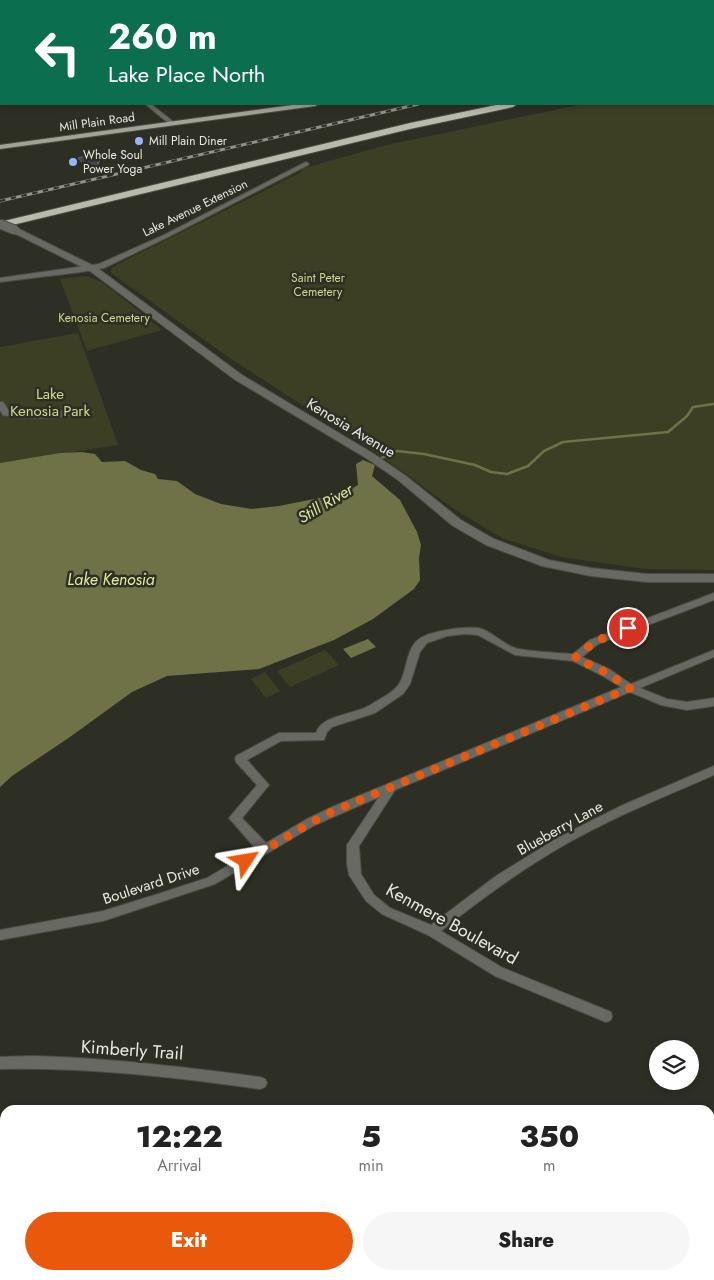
<!DOCTYPE html>
<html lang="en">
<head>
<meta charset="utf-8">
<style>
  :root { --surface:#fff; --page:#f6f6f6; --text:#222; --muted:#767676; --accent:#ea580c }
  body { margin:0; font-family:Jost,sans-serif; background:var(--page); color:var(--text); height:100vh; display:flex; flex-direction:column; font-size:19px; white-space:nowrap }
  * { box-sizing:border-box; margin:0 }
  p { font-size:16px; color:var(--muted) }
  .icon { flex:none; width:28px; height:28px; fill:none; stroke:currentColor; stroke-width:2; stroke-linecap:round; stroke-linejoin:round }
  .map { position:relative; flex:1; overflow:hidden }
  .details { position:absolute; left:0px; top:1105px; width:715px; height:175px; display:flex; flex-direction:column; background:var(--surface); border-radius:15px 15px 0 0; box-shadow:0 2px 8px #0003 }
  .details>* { flex:none }
  .hud { position:absolute; left:0px; top:0px; width:715px; height:105px; box-shadow:0 2px 8px #0003; background:#0b6e4f; color:#fff; overflow:hidden }
  .tools { position:absolute; left:649px; top:1040px; display:grid; gap:10px }
  .tools a { display:grid; place-items:center; width:50px; height:50px; border-radius:50%; background:var(--surface); box-shadow:0 2px 8px #0003; font-size:25px }
  .pin { position:absolute; display:grid; place-items:center; width:42px; height:42px; color:#fff; margin:-21px; border:2px solid #fff; border-radius:50%; box-shadow:0 1px 5px #0007 }
  .me { position:absolute; width:55px; margin:-28px; rotate:57deg; stroke-linejoin:round; filter:drop-shadow(0 0 4px #0008) }
  .turn { display:flex; align-items:center; gap:18px; height:105px; padding:0 25px; font-size:22px }
  .turn .icon { width:65px; height:65px; stroke-width:2.5 }
  .turn b { display:block; font-size:35px; line-height:42px }
  .eta { display:flex; justify-content:space-evenly; align-items:center; height:85px; text-align:center }
  .eta b { font-size:30px; font-weight:800; line-height:35px }
  .action { display:flex; gap:10px; margin-top:auto; padding:10px 25px }
  .action a { flex:1; height:58px; border-radius:30px; background:var(--accent); color:#fff; font-size:20px; font-weight:800; line-height:58px; text-align:center }
  .action a+a { background:var(--page); color:var(--text) }
  .map>svg:first-child { display:block }
</style>
</head>
<body>
<div class="map">
<svg width="714" height="1280" viewBox="0 0 714 1280">
  <rect width="100%" height="100%" fill="#2e2f24"/>
  <path fill="#3d3f25" d="M714 85V570L645 569 561 557 502 538 457 511 381 456 228 357 111 273 112 268 118 264 300 173 304 168 387 145 583 104H714Z
    M86 276 102 282 162 330 87 351 60 279Z
    M78 333 118 445 0 463V347Z
    M325 650 339 665 290 687 277 671Z
    M265 672 280 691 266 698 251 679Z"/>
  <path fill="#6e7246" d="M82 452 95 454 102 462 125 461 141 470 155 474 158 479 177 481 195 494 221 504 252 509 279 506 344 493 358 485 356 464 363 460 375 465 372 476 400 500 417 532 421 545 419 558 420 580 414 589 373 619 334 640 259 669 167 676 132 692 70 737 12 776 0 787V463L60 453Z
    M368 639 376 647 351 658 343 649Z"/>
  <g fill="none" stroke-linecap="round" stroke-linejoin="round">
    <path stroke="#6e7246" stroke-width="2.5" d="M377 460 397 451 424 454 475 465 491 472 507 474 528 466 544 451 563 442 668 432 687 416 693 407 714 404"/>
  </g>
  <path fill="#404650" stroke="#5e6570" d="M92 154 100 162H97L99 164 86 167 78 158Z"/>
  <g fill="none" stroke-linecap="round" stroke-linejoin="round">
    <g stroke="#4c4d42" stroke-width="2">
      <path id="minor" d="M322 0H333L334 1H324Z
        M567 0H574L575 1H568Z
        M578 0H585L586 1H579Z
        M145 104H151L176 124 171 125Z
        M306 162 309 164 308 165 168 237 104 268 81 272 0 282V278L99 264 164 235Z
        M0 402H3L9 411C31 417 54 412 76 409L80 411C67 421 20 419 3 415L0 410Z
        M714 593V600L598 644 582 657 609 669 631 684 714 650V657L640 688 667 699 687 702 714 698V706L687 710 661 705 630 692 395 790 359 846 361 874 374 895 390 908 431 925 496 876 559 837 623 805 714 766V775C664 797 613 817 566 844 522 869 481 899 441 931L503 968 611 1012 612 1016 611 1020 606 1022 601 1020 495 976 428 935 382 914 366 901 349 875 347 864V845L379 797 315 825 215 884 103 921 0 940V930L103 911 158 894 207 878 256 849 229 818 257 785 236 762 235 759 236 756 279 733H316C322 714 356 715 372 704 380 699 393 693 399 684 408 670 405 650 419 639 430 631 469 625 482 629 495 634 506 647 519 649 537 652 555 653 573 654L590 640ZM465 634 478 635 515 655 573 661 601 675 621 687 332 807 307 819 266 843 242 818 269 785 247 760 281 741 324 740 327 732 332 727 375 713 403 694 410 684 420 652 427 643 447 636Z
        M33 1056C109 1058 184 1067 260 1077L265 1079 267 1083 265 1087 260 1089C173 1077 88 1067 0 1069V1057Z"/>
    </g>
    <g stroke="#4c4d42" stroke-width="2">
      <path id="tertiary" d="M15 227 96 267 242 375 374 454 406 476 461 520 494 539 549 560 591 568 647 574H714V582H647L591 576 542 566 486 545 453 526 398 480 366 458 234 379 90 271 12 232 11 230Z"/>
    </g>
    <g stroke="#4c4d42" stroke-width="2">
      <path id="primary" d="M300 104H319L315 106 0 149V145Z"/>
    </g>
    <g stroke="#4c4d42" stroke-width="2">
      <path id="motorway" d="M501 104H517L513 107 410 129 0 228V222L410 123Z"/>
    </g>
    <use href="#minor" fill="#686963" fill-rule="evenodd"/>
    <use href="#tertiary" fill="#686963" fill-rule="evenodd"/>
    <use href="#primary" fill="#a2a397" fill-rule="evenodd"/>
    <use href="#motorway" fill="#b8baac" fill-rule="evenodd"/>
    <g stroke="#92938b" stroke-width="3">
      <path id="rail" d="M0 201 419 104"/>
    </g>
    <use href="#rail" stroke="#2e2f24" stroke-width="2" stroke-dasharray="5.5" stroke-linecap="butt"/>
    <g stroke="#4c4d42" stroke-width="11" stroke-linecap="butt">
      <path id="tertiary-bridge" d="M0 224 15 230"/>
    </g>
    <use href="#tertiary-bridge" stroke="#686963" stroke-width="9"/>
  </g>
  <g fill="none" stroke-linecap="round" stroke-linejoin="round">
    <path stroke="#ea580c" stroke-width="9" stroke-dasharray="0 16.2" d="M246 861 312 822 336 810 630 688 605 672 575 658 594 642 628 628"/>
  </g>
  <g fill="#92b7fd" stroke="#2e2f24" stroke-width="2">
    <circle cx="139" cy="141" r="5"/>
    <circle cx="73" cy="162" r="5"/>
  </g>
  <g text-anchor="middle" stroke-width="5" stroke-linejoin="round" paint-order="stroke">
    <g font-size="12" fill="#e8e9e2" stroke="#2e2f24">
      <text transform="translate(97 122) rotate(-8)" y="4">Mill Plain Road</text>
      <text transform="translate(195 208) rotate(-26)" y="4">Lake Avenue Extension</text>
    </g>
    <g font-size="12" fill="#e8e9e2" stroke="#2e2f24" text-anchor="start">
      <text x="149" y="145">Mill Plain Diner</text>
      <text x="83" y="159">Whole Soul<tspan x="83" dy="14">Power Yoga</tspan></text>
    </g>
    <g font-size="12" fill="#d0d78f" stroke="#2e2f24">
      <text x="318" y="282">Saint Peter<tspan x="318" dy="14">Cemetery</tspan></text>
      <text x="104" y="322">Kenosia Cemetery</text>
    </g>
    <g font-size="15" fill="#d0d78f" stroke="#2e2f24">
      <text x="50" y="399">Lake<tspan x="50" dy="17">Kenosia Park</tspan></text>
    </g>
    <g font-size="15" fill="#e8e9e2" stroke="#2e2f24">
      <text transform="translate(351 428) rotate(31)" y="5">Kenosia Avenue</text>
      <text transform="translate(560 828) rotate(-29)" y="5">Blueberry Lane</text>
      <text transform="translate(151 884) rotate(-18)" y="5">Boulevard Drive</text>
    </g>
    <g font-size="16" font-style="italic" fill="#e1eaa0" stroke="#2e2f24">
      <text transform="translate(325 503) rotate(-31)" y="6">Still River</text>
      <text x="111" y="585">Lake Kenosia</text>
    </g>
    <g font-size="18" fill="#e8e9e2" stroke="#2e2f24">
      <text transform="translate(452 924) rotate(29)" y="6">Kenmere Boulevard</text>
      <text transform="translate(132 1050) rotate(4)" y="6">Kimberly Trail</text>
    </g>
  </g>
</svg>
<div class="tools">
<a><svg class="icon" aria-label="layers" viewBox="0 0 24 24"><path d="M12 4l9 5-9 5-9-5zM3 14l9 5 9-5"/></svg></a>
</div>
<div class="pin" style="left:628px;top:628px;background:#d93025"><svg class="icon" aria-label="arrive" viewBox="0 0 24 24"><path d="M6 21V4h12l-3 4 3 4H6"/></svg></div>
<svg class="me" style="left:246px;top:861px" viewBox="-20 -20 40 40"><path d="M0-17L14 15 0 8-14 15z" fill="#ea580c" stroke="#fff" stroke-width="4"/></svg>
<div class="hud">
<div class="turn"><svg class="icon" aria-label="left" viewBox="0 0 24 24"><path d="M17 20v-9H6M10 6l-5 5 5 5"/></svg><div><b>260 m</b>Lake Place North</div></div>
</div>
<section class="details">
<div class="eta">
<div><b>12:22</b><p>Arrival</p></div>
<div><b>5</b><p>min</p></div>
<div><b>350</b><p>m</p></div>
</div>
<div class="action"><a>Exit</a><a>Share</a></div>
</section>
</div>
</body>
</html>
